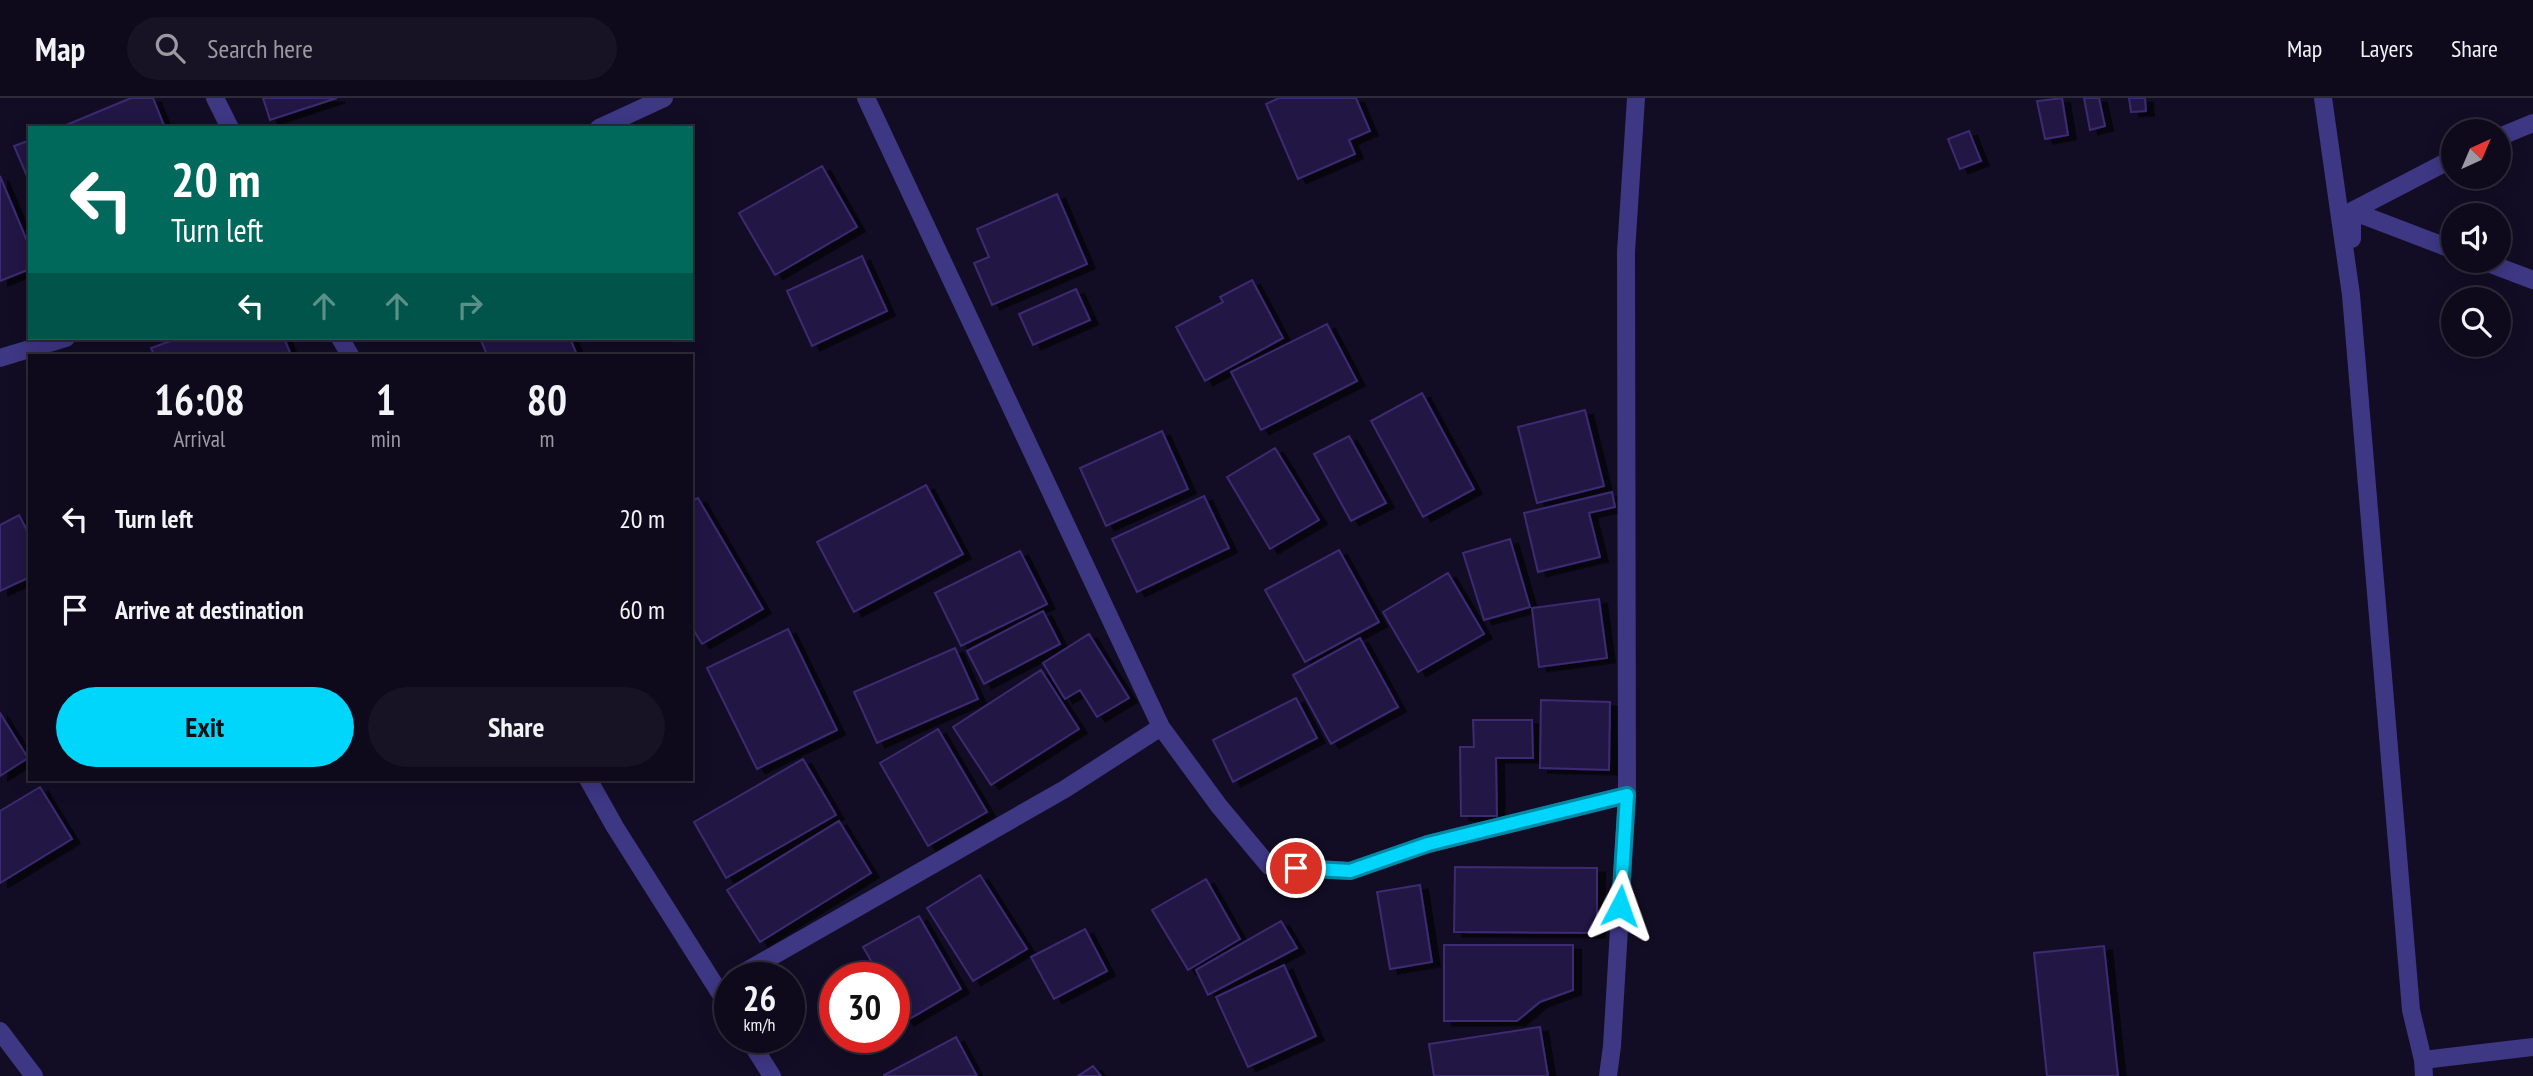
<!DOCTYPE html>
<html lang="en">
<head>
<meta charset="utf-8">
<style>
  :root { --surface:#0e0a1b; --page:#171324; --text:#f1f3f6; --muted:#9b9aa3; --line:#2e2b3a; --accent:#00d5fb }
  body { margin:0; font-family:"PT Sans Narrow",sans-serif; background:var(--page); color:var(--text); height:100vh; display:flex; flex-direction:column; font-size:26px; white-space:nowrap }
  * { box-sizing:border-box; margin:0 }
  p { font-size:23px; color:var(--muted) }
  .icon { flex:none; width:38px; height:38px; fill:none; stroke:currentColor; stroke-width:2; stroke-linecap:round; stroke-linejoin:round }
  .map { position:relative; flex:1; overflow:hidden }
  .side { position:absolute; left:28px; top:256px; width:665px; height:427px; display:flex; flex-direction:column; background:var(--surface); border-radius:0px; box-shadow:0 4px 18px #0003,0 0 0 2px var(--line) }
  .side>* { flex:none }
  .guide { position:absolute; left:28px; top:28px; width:665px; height:214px; border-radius:0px; box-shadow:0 4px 18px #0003,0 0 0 2px var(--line); background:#00695c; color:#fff; overflow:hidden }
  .needle { width:46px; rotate:44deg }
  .fabs { position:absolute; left:2441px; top:21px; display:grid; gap:14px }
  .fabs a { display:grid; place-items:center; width:70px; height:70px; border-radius:50%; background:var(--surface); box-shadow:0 4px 18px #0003,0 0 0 2px var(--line); font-size:35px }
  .speed { position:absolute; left:714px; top:864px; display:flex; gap:14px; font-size:35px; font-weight:700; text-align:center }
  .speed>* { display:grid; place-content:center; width:91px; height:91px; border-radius:50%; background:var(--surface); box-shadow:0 4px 18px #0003,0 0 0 2px var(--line); line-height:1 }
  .speed small { font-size:18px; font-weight:400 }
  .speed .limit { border:10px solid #d22; background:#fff; color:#111 }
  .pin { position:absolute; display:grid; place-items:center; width:60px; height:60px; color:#fff; margin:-30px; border:4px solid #fff; border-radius:50%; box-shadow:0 2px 7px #0007 }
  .me { position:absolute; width:77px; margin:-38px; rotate:4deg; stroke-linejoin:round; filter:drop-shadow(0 0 5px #0008) }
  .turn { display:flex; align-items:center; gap:24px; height:147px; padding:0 28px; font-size:32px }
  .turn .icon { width:91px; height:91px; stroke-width:2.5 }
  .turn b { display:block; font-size:49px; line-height:60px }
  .lanes { display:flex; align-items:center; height:66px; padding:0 28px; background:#0003; justify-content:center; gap:35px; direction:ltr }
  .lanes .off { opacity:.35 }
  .eta { display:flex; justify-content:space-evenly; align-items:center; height:119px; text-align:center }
  .eta b { font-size:42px; font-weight:800; line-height:49px }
  .button { display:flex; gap:14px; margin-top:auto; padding:14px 28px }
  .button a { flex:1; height:80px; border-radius:42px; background:var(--accent); color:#111; font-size:28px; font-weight:800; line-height:80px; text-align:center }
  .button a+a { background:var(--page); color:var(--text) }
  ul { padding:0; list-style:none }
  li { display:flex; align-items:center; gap:21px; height:91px; padding:0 28px }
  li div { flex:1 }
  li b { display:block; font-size:26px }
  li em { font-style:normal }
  header { display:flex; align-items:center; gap:42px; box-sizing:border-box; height:98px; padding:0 35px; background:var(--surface); border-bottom:2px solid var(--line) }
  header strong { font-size:33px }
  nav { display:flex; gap:38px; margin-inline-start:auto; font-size:24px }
  .search { width:490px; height:63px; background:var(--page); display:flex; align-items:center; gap:18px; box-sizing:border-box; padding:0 24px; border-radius:38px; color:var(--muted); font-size:26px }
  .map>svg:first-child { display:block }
</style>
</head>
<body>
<header>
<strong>Map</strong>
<div class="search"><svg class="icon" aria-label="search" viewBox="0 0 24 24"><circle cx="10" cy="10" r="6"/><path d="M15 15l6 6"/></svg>Search here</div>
<nav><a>Map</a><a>Layers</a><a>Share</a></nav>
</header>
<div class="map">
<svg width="2533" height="978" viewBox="0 0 2533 978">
  <defs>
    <filter id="shadow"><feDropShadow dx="8" dy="4.5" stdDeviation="0" flood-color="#0009"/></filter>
  </defs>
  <rect width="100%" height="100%" fill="#120d24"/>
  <path fill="#241945" stroke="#3c2a72" stroke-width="2" filter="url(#shadow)" d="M131 0H153L165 30H59Z
    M263 0H337L270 22Z
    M1279 0H1356L1370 33 1349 42 1355 56 1298 81 1266 6Z
    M2062 0 2068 37 2045 41 2037 3Z
    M2084 0H2099L2105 28 2090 32Z
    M2129 0H2145L2146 13 2131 14Z
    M1969 33 1981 63 1960 71 1948 41Z
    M30 42V85L14 48Z
    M822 68 857 129 775 177 739 115Z
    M0 78 30 150V171L0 183Z
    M1057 96 1087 166 992 207 974 165 989 159 977 131Z
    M862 158 887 213 812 248 787 193Z
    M1252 182 1283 240 1205 283 1176 229 1223 204 1220 199Z
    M1076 191 1090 222 1033 247 1019 216Z
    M1327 226 1357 283 1261 332 1231 274Z
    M179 240H284L291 257H154L151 250Z
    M480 240H570L577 257H487Z
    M1422 295 1474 391 1423 419 1371 323Z
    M1585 312 1604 388 1537 405 1518 329Z
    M1162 333 1188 391 1106 428 1080 370Z
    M1349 338 1386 405 1351 423 1314 356Z
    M1275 350 1319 422 1270 451 1227 379Z
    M926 387 963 456 854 514 817 444Z
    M1612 394 1615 409 1589 415 1600 459 1538 474 1524 415Z
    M1204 398 1229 450 1137 494 1112 441Z
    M698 400 763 511 702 546 691 528V403Z
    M19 417 30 438V479L0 493V427Z
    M1510 441 1530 509 1484 522 1463 455Z
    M1339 452 1379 524 1305 564 1265 492Z
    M1020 453 1047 506 961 548 935 495Z
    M1448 475 1484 536 1418 574 1383 514Z
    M1599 501 1607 560 1539 569 1532 510Z
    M1043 513 1060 546 984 586 967 553Z
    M788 531 837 632 757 671 707 570Z
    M1089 536 1129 600 1097 619 1080 592 1065 601 1043 565Z
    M1360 540 1398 609 1331 646 1293 577Z
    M955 550 978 601 877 645 854 594Z
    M1041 572 1079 631 991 687 953 629Z
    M1296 600 1317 640 1233 684 1213 642Z
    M1541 602 1610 604 1609 672 1540 670Z
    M0 615 28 660 0 678Z
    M1473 622H1532L1533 660H1496L1497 718H1461L1460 649H1474Z
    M938 631 987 714 928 748 880 665Z
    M803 661 836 717 726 780 694 724Z
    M40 689 72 741 0 785V713Z
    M839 723 871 775 760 844 727 792Z
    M1455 769 1597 770V835L1454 834Z
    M980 777 1027 851 973 883 927 810Z
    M1206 781 1240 841 1188 872 1152 812Z
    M1420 787 1432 864 1390 871 1377 794Z
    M919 818 961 891 906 923 894 903V880H881L863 849Z
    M1281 823 1297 850 1208 897 1196 872Z
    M1085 831 1107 873 1054 901 1031 859Z
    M1444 847H1573V892L1540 904 1517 923H1444Z
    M2104 848 2118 978H2047L2034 855Z
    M1284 867 1316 938 1248 969 1216 899Z
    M1540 929 1548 978H1434L1429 946Z
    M956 939 977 978H884V977Z
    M1093 968 1101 978H1078Z"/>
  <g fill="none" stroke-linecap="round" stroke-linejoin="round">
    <path stroke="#3e3784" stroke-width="18" d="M215 0 230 30
      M2323 0 2351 197 2411 912 2423 962 2424 978
      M599 30 664 0
      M2499 39 2533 25
      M2352 113 2454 152
      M2352 141V113L2454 60
      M2483 163 2533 182
      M340 240 350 257
      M0 260 66 240
      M1161 629 1219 708 1269 768 1350 773 1428 746 1627 697
      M588 681 615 729 730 911
      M734 880 1065 691 1161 629 866 0
      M0 933 34 978
      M748 940 772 978
      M2423 962 2533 949
      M1608 978 1612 948 1627 697 1626 154 1636 0"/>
  </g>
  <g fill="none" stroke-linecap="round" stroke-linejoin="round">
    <g stroke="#008aa3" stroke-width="18">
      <path id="route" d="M1296 770 1350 773 1428 746 1627 697 1620 808"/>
    </g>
    <use href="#route" stroke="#00d5fb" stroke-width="12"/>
  </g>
</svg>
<div class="fabs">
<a><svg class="needle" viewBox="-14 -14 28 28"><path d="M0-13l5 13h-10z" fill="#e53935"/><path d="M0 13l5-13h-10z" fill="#9b9aa3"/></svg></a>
<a><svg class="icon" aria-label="sound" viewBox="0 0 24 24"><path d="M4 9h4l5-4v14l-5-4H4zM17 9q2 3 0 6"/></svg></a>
<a><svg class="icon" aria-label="search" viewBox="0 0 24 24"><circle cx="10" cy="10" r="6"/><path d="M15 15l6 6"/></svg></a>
</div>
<div class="speed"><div>26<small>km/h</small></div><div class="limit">30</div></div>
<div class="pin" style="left:1296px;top:770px;background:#d93025"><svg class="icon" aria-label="arrive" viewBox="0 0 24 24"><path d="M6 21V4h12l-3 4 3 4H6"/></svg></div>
<svg class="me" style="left:1620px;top:808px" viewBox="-20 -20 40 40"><path d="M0-17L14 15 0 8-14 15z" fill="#00d5fb" stroke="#fff" stroke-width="4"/></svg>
<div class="guide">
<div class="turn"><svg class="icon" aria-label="left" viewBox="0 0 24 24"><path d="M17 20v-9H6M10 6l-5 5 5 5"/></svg><div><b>20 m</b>Turn left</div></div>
<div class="lanes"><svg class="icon" aria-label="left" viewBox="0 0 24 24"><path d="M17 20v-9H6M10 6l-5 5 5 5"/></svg><svg class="icon off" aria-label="ahead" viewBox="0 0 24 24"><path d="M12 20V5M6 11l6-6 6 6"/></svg><svg class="icon off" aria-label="ahead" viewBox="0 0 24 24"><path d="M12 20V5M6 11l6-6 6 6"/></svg><svg class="icon off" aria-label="right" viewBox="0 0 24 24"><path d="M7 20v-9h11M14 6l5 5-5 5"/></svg></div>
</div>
<section class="side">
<div class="eta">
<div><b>16:08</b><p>Arrival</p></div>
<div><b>1</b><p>min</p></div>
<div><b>80</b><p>m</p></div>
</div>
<ul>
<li><svg class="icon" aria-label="left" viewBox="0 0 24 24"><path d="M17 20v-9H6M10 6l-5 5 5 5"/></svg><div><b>Turn left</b></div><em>20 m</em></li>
<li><svg class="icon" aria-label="arrive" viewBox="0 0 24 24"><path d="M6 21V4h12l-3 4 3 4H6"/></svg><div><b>Arrive at destination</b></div><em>60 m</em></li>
</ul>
<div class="button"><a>Exit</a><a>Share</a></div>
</section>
</div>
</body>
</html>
